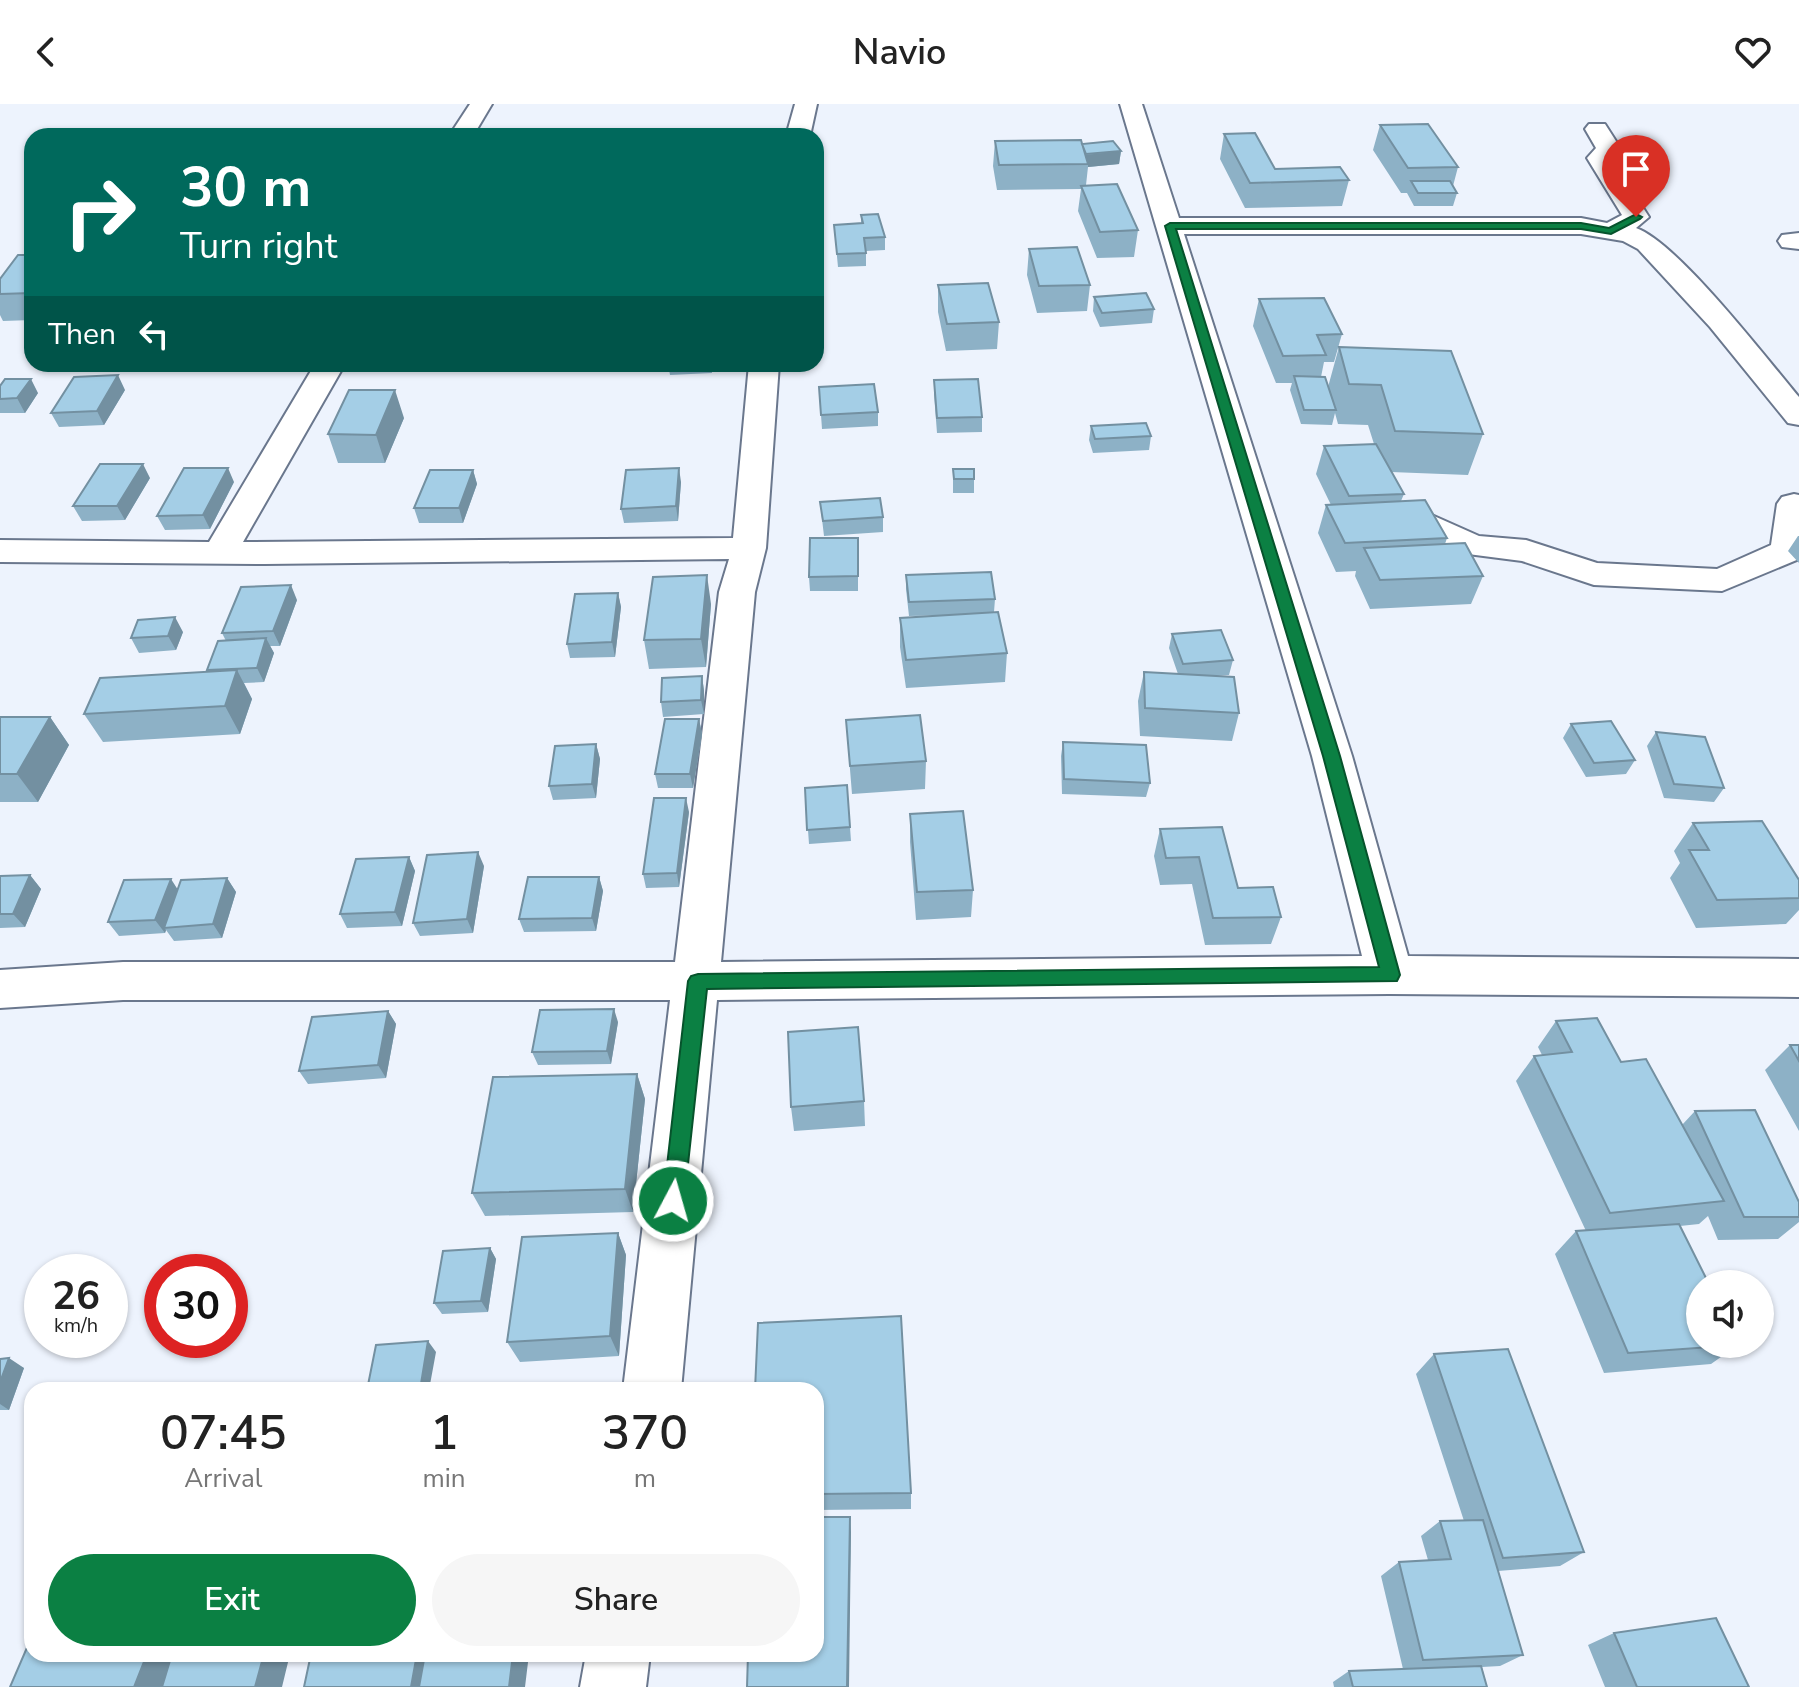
<!DOCTYPE html>
<html lang="en">
<head>
<meta charset="utf-8">
<style>
  :root { --surface:#fff; --page:#f6f6f6; --text:#222; --muted:#767676; --accent:#0b8043 }
  body { margin:0; font-family:"Nunito Sans",sans-serif; background:var(--page); color:var(--text); height:100vh; display:flex; flex-direction:column; font-size:30px; white-space:nowrap }
  * { box-sizing:border-box; margin:0 }
  p { font-size:26px; color:var(--muted) }
  .icon { flex:none; width:44px; height:44px; fill:none; stroke:currentColor; stroke-width:2; stroke-linecap:round; stroke-linejoin:round }
  .map { position:relative; flex:1; overflow:hidden }
  .side { position:absolute; left:24px; top:1278px; width:800px; height:280px; display:flex; flex-direction:column; background:var(--surface); border-radius:24px; box-shadow:0 2px 6px #0004 }
  .side>* { flex:none }
  .banner { position:absolute; left:24px; top:24px; width:800px; height:244px; border-radius:24px; box-shadow:0 2px 6px #0004; background:#00695c; color:#fff; overflow:hidden }
  .tools { position:absolute; left:1686px; top:1166px; display:grid; gap:16px }
  .tools a { display:grid; place-items:center; width:88px; height:88px; border-radius:50%; background:var(--surface); box-shadow:0 2px 6px #0004; font-size:40px }
  .speed { position:absolute; left:24px; top:1150px; display:flex; gap:16px; font-size:40px; font-weight:700; text-align:center }
  .speed>* { display:grid; place-content:center; width:104px; height:104px; border-radius:50%; background:var(--surface); box-shadow:0 2px 6px #0004; line-height:1 }
  .speed small { font-size:20px; font-weight:400 }
  .speed .limit { border:12px solid #d22; background:#fff; color:#111 }
  .pin { position:absolute; display:grid; place-items:center; width:68px; height:68px; color:#fff; margin:-82px -34px; border-radius:50% 50% 50% 0; rotate:-45deg; box-shadow:0 0 8px #0007 }
  .pin .icon { rotate:45deg }
  .me { position:absolute; width:88px; margin:-44px; rotate:6deg; stroke-linejoin:round; filter:drop-shadow(0 0 6px #0008) }
  .turn { display:flex; align-items:center; gap:28px; height:168px; padding:0 24px; font-size:36px }
  .turn .icon { width:104px; height:104px; stroke-width:2.5 }
  .turn b { display:block; font-size:56px; line-height:68px }
  .then { display:flex; align-items:center; height:76px; padding:0 24px; background:#0003; gap:16px; font-size:30px }
  .eta { display:flex; justify-content:space-evenly; align-items:center; height:136px; text-align:center }
  .eta b { font-size:48px; font-weight:600; line-height:56px }
  .button { display:flex; gap:16px; margin-top:auto; padding:16px 24px }
  .button a { flex:1; height:92px; border-radius:48px; background:var(--accent); color:#fff; font-size:32px; font-weight:600; line-height:92px; text-align:center }
  .button a+a { background:var(--page); color:var(--text) }
  header { display:flex; justify-content:space-between; align-items:center; height:104px; padding:0 24px; background:var(--surface); font-size:36px; font-weight:600 }
  .map>svg:first-child { display:block }
</style>
</head>
<body>
<header><svg class="icon" aria-label="back" viewBox="0 0 24 24"><path d="M15 5l-7 7 7 7"/></svg>Navio<svg class="icon" aria-label="heart" viewBox="0 0 24 24"><path d="M12 20l-8-8c-3-5 5-10 8-4 3-6 11-1 8 4z"/></svg></header>
<div class="map">
<svg width="1799" height="1583" viewBox="0 0 1799 1583">
  <rect width="100%" height="100%" fill="#edf3fd"/>
  <g fill="none" stroke-linecap="round" stroke-linejoin="round">
    <g stroke="#6a778d" stroke-width="4">
      <path id="street" d="M470 0H492L473 32H449Z
        M795 0H817L810 32H786Z
        M1120 0H1142L1179 114H1581L1607 119 1622 111 1587 54 1596 44 1585 25 1589 20H1605L1621 45 1612 55 1649 113 1636 124C1678 139 1766 254 1799 293V321L1788 319 1710 223 1638 145 1623 137 1581 130H1184L1352 652 1408 852 1799 855V893L1390 890 717 896 681 1286H623L670 896H123L0 904V866L123 858H675L719 488 729 455 265 460 0 458V436L209 438 315 260H345L243 438 733 434 749 260H779L766 444 755 488 721 858 1362 852 1312 652Z
        M1799 129V145L1782 143 1778 137 1782 131Z
        M1794 390 1799 391V455L1722 487 1594 481 1522 457 1460 449 1401 422 1396 415 1401 408 1413 405 1425 408 1479 432 1526 436 1597 459 1717 465 1771 441 1777 400 1782 393Z
        M586 1550H650L646 1583H580Z"/>
    </g>
    <use href="#street" fill="#fff" fill-rule="evenodd"/>
  </g>
  <path fill="#8db1c6" d="M1380 21 1458 63 1453 82 1457 89 1453 102H1414L1407 89H1401L1373 46Z
    M1224 30 1275 65 1349 76 1342 102 1245 104 1220 55Z
    M995 37 1082 40 1121 47 1119 60 1088 63 1086 81 1138 126 1134 153 1097 154 1078 107 1081 85 997 86 993 62Z
    M861 111 885 133V146L866 147V162L838 163 834 121 861 119Z
    M1029 145 1090 181 1087 207 1037 209 1027 171Z
    M32 151V216L3 217 0 211V175Z
    M938 181 999 218 997 245 946 247 938 208Z
    M1094 193 1154 205 1152 219 1100 223 1093 207Z
    M1259 195 1342 230 1334 258H1324L1321 273 1328 283 1339 243 1483 330 1468 371 1391 368 1404 390 1401 397 1447 434 1445 440 1483 472 1471 500 1370 505 1355 472 1356 467 1336 468 1318 429 1326 401H1331L1316 370 1324 342 1374 340 1368 321 1338 320 1335 309 1332 321 1301 320 1290 286 1292 279H1276L1253 222Z
    M668 260H711L712 269 670 271Z
    M934 276 982 313V328L937 329 934 290Z
    M0 282 38 289 25 309H0Z
    M819 283 878 308V322L822 325Z
    M125 286 104 321 59 323 51 309Z
    M404 314 385 359H338L328 330Z
    M1091 322 1151 332 1149 346 1093 349 1089 336Z
    M953 365H974V389H953Z
    M473 366 477 380 463 419H419L414 404Z
    M150 374 125 416 82 417 73 402Z
    M234 378 210 425 165 426 157 412Z
    M681 378 678 417 624 419 621 405Z
    M820 398 883 413V428L824 432Z
    M1798 432H1799V459L1788 447Z
    M858 434V487H810L809 473Z
    M906 471 995 495 994 508 1007 549 1005 578 906 584 900 543V514L957 511 909 512 906 485Z
    M618 489 621 503 615 553 570 554 567 540Z
    M297 496 280 542H270L274 549 264 578 244 579 252 595 240 630 103 638 84 610 208 568 207 566 226 537 222 529Z
    M711 500 706 563 649 565 644 536Z
    M183 528 176 546 139 549 131 534Z
    M1172 530 1233 556 1229 571 1212 572 1239 609 1232 637 1140 632 1138 597 1144 568 1178 570 1169 544Z
    M702 572 704 587V610L663 613 661 598Z
    M0 613H50L69 641 38 698H0Z
    M699 615 702 630 693 684H658L655 670Z
    M846 616 926 657 925 685 852 690Z
    M1571 620 1635 656 1626 670 1586 673 1563 634Z
    M1656 628 1724 684 1714 698 1664 694 1647 642Z
    M1063 638 1150 679 1146 693 1062 690 1061 652Z
    M596 640 600 655 596 694 553 696 549 682Z
    M805 684 850 723 851 737 809 740Z
    M689 708 679 783 646 784 643 770Z
    M910 710 973 786 971 813 916 816 910 738Z
    M1693 719 1799 776V806L1786 820 1696 824 1670 774 1680 759 1674 747Z
    M1222 723 1238 784 1281 813 1271 840 1205 841 1192 780 1160 781 1154 752 1160 725Z
    M409 753 415 767 402 822 347 824 340 810Z
    M484 762 473 829 420 832 413 819Z
    M30 771 41 785 25 823 0 824V772Z
    M599 773 603 787 596 827 524 828 519 815Z
    M227 774 236 788 222 834 174 837 166 826 165 829 119 832 108 818 178 785Z
    M388 907 396 920 386 974 308 980 299 967Z
    M1556 917 1621 958 1682 1021 1695 1007 1799 1098V1118L1778 1135 1718 1136 1708 1112 1699 1120 1680 1122 1738 1241 1711 1260 1604 1269 1555 1150 1576 1127H1586L1516 977 1534 952 1542 951 1538 943Z
    M618 918 611 960 538 961 532 948Z
    M1790 941H1799V1027L1765 966Z
    M637 970 645 995 633 1108 485 1112 472 1089Z
    M864 997 865 1022 794 1027 791 1003Z
    M618 1129 626 1151 619 1252 520 1258 507 1238Z
    M490 1144 496 1155 488 1208 442 1210 434 1199Z
    M1434 1250 1584 1448 1560 1462 1498 1467 1523 1551 1500 1562 1482 1563 1487 1583H1334L1333 1578 1349 1567 1403 1565 1381 1472 1399 1458 1428 1456 1421 1432 1440 1417H1464L1416 1270Z
    M0 1255 24 1264 9 1306H0Z
    M816 1286 911 1389V1405L816 1406Z
    M1614 1529 1749 1583H1605L1588 1541Z"/>
  <path fill="#7390a1" d="M1121 47 1119 60 1088 63V60L1085 51Z
    M118 271 125 286 104 321 97 307Z
    M31 275 38 289 25 309 17 294Z
    M395 286 404 314 385 359 376 331Z
    M143 360 150 374 125 416 117 402Z
    M228 364 234 378 210 425 203 411Z
    M679 364 681 378 678 417 676 402Z
    M473 366 477 380 463 419 459 404Z
    M707 471 711 500 706 563 701 535Z
    M291 481 297 496 280 542 273 527Z
    M618 489 621 503 615 553 612 538Z
    M175 513 183 528 176 546 168 532Z
    M266 534 274 549 264 578 257 564Z
    M237 566 252 595 240 630 225 602Z
    M702 572 704 587V610L701 596Z
    M50 613 69 641 38 698 17 670Z
    M699 615 702 630 693 684 690 670Z
    M596 640 600 655 596 694 592 680Z
    M686 694 689 708 679 783 677 769Z
    M478 748 484 762 473 829 467 815Z
    M409 753 415 767 402 822 395 808Z
    M30 771 41 785 25 823 13 810Z
    M599 773 603 787 596 827 592 814Z
    M227 774 236 788 222 834 213 820Z
    M171 775 180 789 164 824 166 826 165 829 155 816Z
    M614 905 618 918 611 960 607 947Z
    M388 907 396 920 386 974 378 961Z
    M637 970 645 995 633 1108 625 1085Z
    M618 1129 626 1151 619 1252 610 1232Z
    M490 1144 496 1155 488 1208 481 1197Z
    M428 1237 436 1248 429 1286H420Z
    M9 1254 24 1264 9 1306 0 1300V1278Z
    M850 1413 851 1428 849 1583H847Z
    M147 1550H179L167 1583H134Z
    M264 1550H290L282 1583H255Z
    M417 1550H437L431 1583H411Z
    M513 1550H529L525 1583H509Z"/>
  <path fill="#a4cee6" stroke="#7390a1" stroke-width="2" d="M1428 20 1458 63 1408 64 1380 21Z
    M1255 29 1275 65 1340 63 1349 76 1250 79 1224 30Z
    M1081 36 1088 60 999 61 995 37Z
    M1113 37 1121 47 1086 50 1082 40Z
    M1411 77H1450L1457 89H1418Z
    M1117 80 1138 126 1100 128 1081 82Z
    M878 110 885 133 864 134 866 149 837 150 834 121 863 119 861 111Z
    M1077 143 1090 181 1039 182 1029 145Z
    M18 151H32V189L0 190V175Z
    M988 179 999 218 947 220 938 181Z
    M1146 189 1154 205 1102 209 1094 193Z
    M1324 194 1342 230 1317 231 1326 251 1283 252 1259 195Z
    M1339 243 1451 247 1483 330 1395 327 1381 281 1349 280Z
    M118 271 97 307 51 309 74 273Z
    M1294 272 1325 273 1336 306H1304Z
    M5 275H31L17 294 0 295V282Z
    M978 275 982 313 937 314 934 276Z
    M874 280 878 308 821 311 819 283Z
    M349 286H395L376 331 328 330Z
    M1146 319 1151 332 1095 335 1091 322Z
    M1376 340 1404 390 1349 392 1324 342Z
    M100 360H143L117 402H73Z
    M184 364H228L203 411 157 412Z
    M679 364 676 402 621 405 626 366Z
    M953 365H974V375H954Z
    M430 366H473L459 404H414Z
    M880 394 883 413 823 417 820 398Z
    M1425 396 1447 434 1345 439 1326 401Z
    M810 434H858V472L809 473Z
    M1465 439 1483 472 1380 476 1364 444Z
    M991 468 995 495 909 498 906 471Z
    M707 471 701 535 644 536 653 473Z
    M291 481 273 527 222 529 241 483Z
    M618 489 612 538 567 540 575 490Z
    M998 508 1007 549 906 556 900 514Z
    M175 513 168 532 131 534 138 516Z
    M1221 526 1233 556 1183 560 1172 530Z
    M266 534 257 564 207 566 218 537Z
    M237 566 225 602 84 610 100 574Z
    M1144 568 1234 573 1239 609 1145 604Z
    M702 572 701 596 661 598 662 574Z
    M920 611 926 657 850 662 846 616Z
    M0 613H50L17 670H0Z
    M665 615H699L690 670H655Z
    M1611 617 1635 656 1594 659 1571 620Z
    M1656 628 1705 633 1724 684 1674 680Z
    M1063 638 1146 641 1150 679 1064 675Z
    M596 640 592 680 549 682 555 642Z
    M847 681 850 723 807 726 805 684Z
    M654 694H686L677 769 643 770Z
    M963 707 973 786 917 788 910 710Z
    M1762 717 1799 776V794L1717 796 1689 746H1709L1693 719Z
    M1222 723 1238 784 1273 783 1281 813 1213 814 1199 753 1166 754 1160 725Z
    M478 748 467 815 413 819 427 751Z
    M409 753 395 808 340 810 356 755Z
    M30 771 13 810H0V772Z
    M528 773H599L592 814 519 815Z
    M227 774 213 820 164 824 181 776Z
    M171 775 155 816 108 818 124 776Z
    M614 905 607 947 532 948 540 906Z
    M388 907 378 961 299 967 312 913Z
    M1597 914 1621 958 1646 955 1724 1097 1610 1109 1534 952 1572 948 1556 917Z
    M858 923 864 997 791 1003 788 928Z
    M1790 941H1799V957Z
    M637 970 625 1085 472 1089 493 973Z
    M1755 1006 1799 1098V1113H1744L1695 1007Z
    M1679 1120 1709 1180H1700V1240L1738 1241 1628 1249 1576 1127Z
    M618 1129 610 1232 507 1238 522 1133Z
    M490 1144 481 1197 434 1199 443 1147Z
    M901 1212 911 1389 816 1390V1286H755L758 1219Z
    M428 1237 420 1286H367L376 1241Z
    M1508 1245 1584 1448 1503 1454 1434 1250Z
    M9 1254 0 1278V1255Z
    M816 1413H850L847 1583H747L748 1550H816Z
    M1483 1416 1523 1551 1423 1556 1399 1458 1451 1455 1440 1417Z
    M1716 1514 1749 1583H1637L1614 1529Z
    M32 1532V1550H147L134 1583H10Z
    M172 1550H264L255 1583H162Z
    M311 1550H417L411 1583H304Z
    M425 1550H513L509 1583H419Z
    M1481 1562 1487 1583H1353L1349 1567Z"/>
  <path fill="#0b8043" stroke="#07532c" stroke-width="2" d="M1636 110 1642 113 1640 115 1611 130 1581 125H1176L1340 652 1400 871 1397 877 707 885 684 1097 681 1104 673 1107 666 1104 663 1097 688 877 691 872 698 870 1379 863 1323 652 1165 122 1170 119H1581L1609 124Z"/>
</svg>
<div class="tools">
<a><svg class="icon" aria-label="sound" viewBox="0 0 24 24"><path d="M4 9h4l5-4v14l-5-4H4zM17 9q2 3 0 6"/></svg></a>
</div>
<div class="speed"><div>26<small>km/h</small></div><div class="limit">30</div></div>
<div class="pin" style="left:1636px;top:113px;background:#d93025"><svg class="icon" aria-label="arrive" viewBox="0 0 24 24"><path d="M6 21V4h12l-3 4 3 4H6"/></svg></div>
<svg class="me" style="left:673px;top:1097px" viewBox="-20 -20 40 40"><circle r="17" fill="#0b8043" stroke="#fff" stroke-width="3"/><path d="M0-11L8 9 0 5-8 9z" fill="#fff"/></svg>
<div class="banner">
<div class="turn"><svg class="icon" aria-label="right" viewBox="0 0 24 24"><path d="M7 20v-9h11M14 6l5 5-5 5"/></svg><div><b>30 m</b>Turn right</div></div>
<div class="then">Then<svg class="icon" aria-label="left" viewBox="0 0 24 24"><path d="M17 20v-9H6M10 6l-5 5 5 5"/></svg></div>
</div>
<section class="side">
<div class="eta">
<div><b>07:45</b><p>Arrival</p></div>
<div><b>1</b><p>min</p></div>
<div><b>370</b><p>m</p></div>
</div>
<div class="button"><a>Exit</a><a>Share</a></div>
</section>
</div>
</body>
</html>
